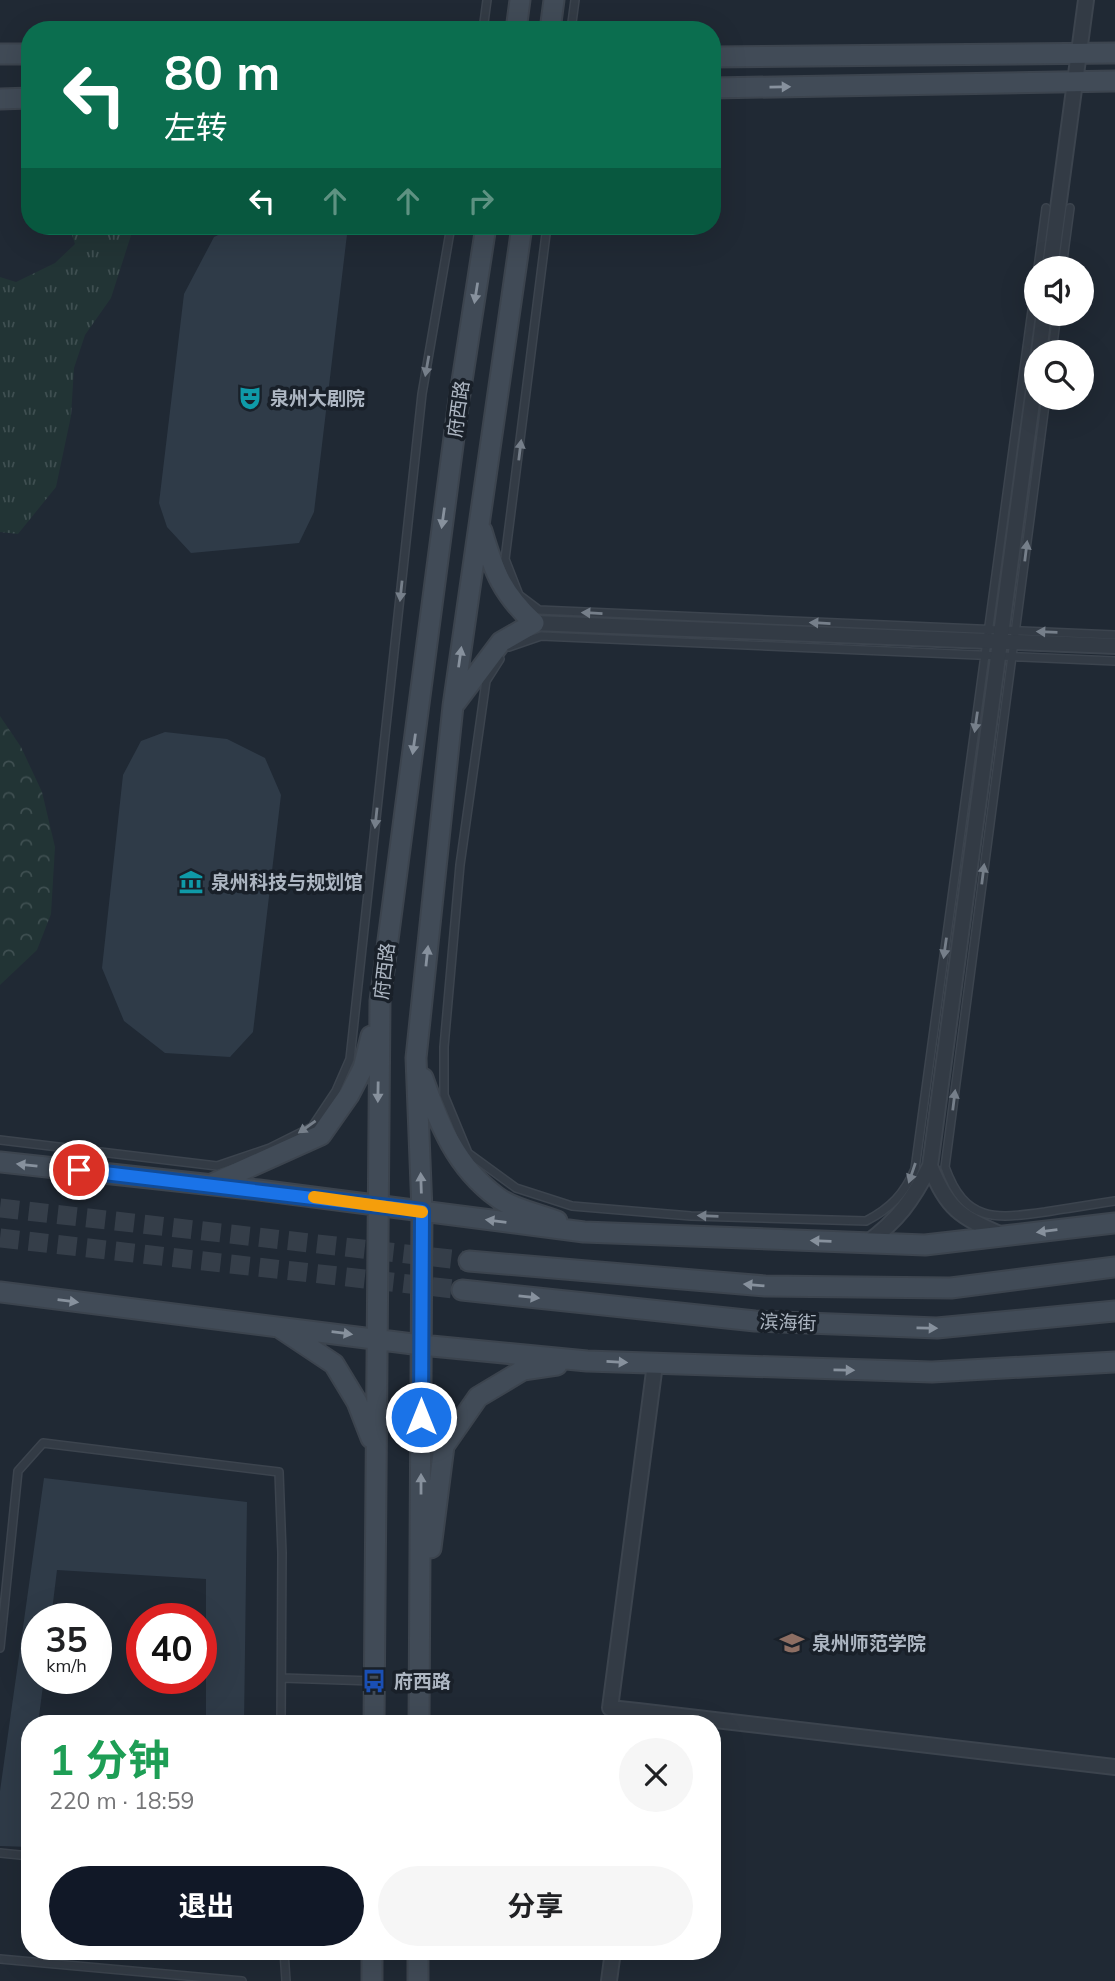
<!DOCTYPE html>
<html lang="zh">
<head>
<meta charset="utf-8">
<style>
  :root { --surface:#fff; --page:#f6f6f6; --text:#202124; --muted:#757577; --accent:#111827 }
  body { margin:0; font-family:Mulish,"Noto Sans SC",sans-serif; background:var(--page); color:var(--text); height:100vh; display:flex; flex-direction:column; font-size:26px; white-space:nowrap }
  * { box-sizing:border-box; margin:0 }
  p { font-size:23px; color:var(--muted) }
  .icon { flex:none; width:38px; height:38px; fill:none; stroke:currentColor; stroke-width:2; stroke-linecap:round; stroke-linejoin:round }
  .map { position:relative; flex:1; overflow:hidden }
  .details { position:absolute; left:21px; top:1715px; width:700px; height:245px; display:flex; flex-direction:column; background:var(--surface); border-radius:28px; box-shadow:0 7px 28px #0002 }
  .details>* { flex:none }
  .hud { position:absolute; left:21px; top:21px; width:700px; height:214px; border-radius:28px; box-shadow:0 7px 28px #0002; background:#0b6e4f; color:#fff; overflow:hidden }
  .buttons { position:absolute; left:1024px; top:256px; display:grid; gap:14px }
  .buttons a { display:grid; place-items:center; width:70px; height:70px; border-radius:50%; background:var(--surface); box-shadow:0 7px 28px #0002; font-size:35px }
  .speed { position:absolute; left:21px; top:1603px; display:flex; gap:14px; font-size:35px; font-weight:700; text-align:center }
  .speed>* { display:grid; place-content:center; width:91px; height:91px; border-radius:50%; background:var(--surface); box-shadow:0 7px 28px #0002; line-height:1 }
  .speed small { font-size:18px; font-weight:400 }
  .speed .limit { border:10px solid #d22; background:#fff; color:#111 }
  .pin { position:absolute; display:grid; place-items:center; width:60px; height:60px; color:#fff; margin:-30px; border:4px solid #fff; border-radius:50%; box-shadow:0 2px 7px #0007 }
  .me { position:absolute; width:77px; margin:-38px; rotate:0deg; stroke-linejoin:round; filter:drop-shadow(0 0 5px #0008) }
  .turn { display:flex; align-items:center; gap:24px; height:147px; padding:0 28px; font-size:32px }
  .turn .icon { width:91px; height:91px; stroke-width:2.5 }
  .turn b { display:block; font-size:49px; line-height:60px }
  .lanes { display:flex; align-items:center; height:66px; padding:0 28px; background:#0003; justify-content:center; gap:35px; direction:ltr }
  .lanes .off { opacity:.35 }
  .round { display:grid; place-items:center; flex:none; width:74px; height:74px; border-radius:37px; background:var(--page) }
  .overview { display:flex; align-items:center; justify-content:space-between; height:119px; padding:0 28px }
  h1 { font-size:42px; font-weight:700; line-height:52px; color:#1e9e55 }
  .primary-button { display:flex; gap:14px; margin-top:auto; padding:14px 28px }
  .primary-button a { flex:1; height:80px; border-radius:42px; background:var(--accent); color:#fff; font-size:28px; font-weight:700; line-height:80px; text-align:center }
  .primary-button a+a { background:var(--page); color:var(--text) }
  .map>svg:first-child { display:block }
</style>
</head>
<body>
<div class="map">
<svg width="1115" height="1981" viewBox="0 0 1115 1981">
  <defs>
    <pattern id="grass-tufts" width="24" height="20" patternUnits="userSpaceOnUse" patternTransform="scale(1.75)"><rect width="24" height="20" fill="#223435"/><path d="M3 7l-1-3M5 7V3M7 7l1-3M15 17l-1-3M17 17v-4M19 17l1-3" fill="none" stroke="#3f4f51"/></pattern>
    <pattern id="park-crowns" width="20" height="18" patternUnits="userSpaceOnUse" patternTransform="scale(1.75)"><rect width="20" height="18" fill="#223435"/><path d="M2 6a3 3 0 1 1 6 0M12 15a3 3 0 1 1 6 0" fill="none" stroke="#3f4f51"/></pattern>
  </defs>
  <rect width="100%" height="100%" fill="#202934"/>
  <path fill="url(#grass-tufts)" d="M69 226H134L111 298 85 335 74 368 71 416 56 487 18 534 0 532V277L16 282 55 263 75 244Z"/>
  <path fill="url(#park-crowns)" d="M0 716 21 747 42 792 55 847 51 914 37 950 0 985Z"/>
  <path fill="#2f3b48" d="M237 226H348L314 512 299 543 191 553 167 527 159 503 184 294 214 237Z
    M165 732 227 739 265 758 281 795 253 1032 230 1057 165 1053 124 1021 102 968 123 775 141 741Z
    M44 1478 247 1502 244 1724H206V1579L57 1570 51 1619H37V1678H44L38 1724H30V1847L0 1846V1791Z"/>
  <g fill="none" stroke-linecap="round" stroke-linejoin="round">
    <path stroke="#353e49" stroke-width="19" stroke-dasharray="19 10" stroke-linecap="butt" d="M0 1208 469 1261
      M0 1238 462 1290"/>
    <g stroke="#3c444e" stroke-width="10">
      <path id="lane" d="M483 30 487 0
        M571 30 575 0
        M547 226 505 559 519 595 539 610 1115 635
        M1038 268 1046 208
        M1062 268 1070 208
        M1052 352 1057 313
        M1046 397 945 1167C965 1223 995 1219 1045 1212 1068 1208 1092 1205 1115 1201
        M509 647 541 636 1115 661
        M500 659 486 681 460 865 444 1047V1095L468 1153 516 1188 572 1206 691 1216 866 1221C891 1208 904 1194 915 1169L1036 281
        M0 1140 217 1166 270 1148 312 1127 336 1091 350 1059 422 394 451 226
        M0 1648 18 1471 43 1443 279 1472 282 1553 281 1724
        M282 1678 373 1681
        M0 1853 30 1856
        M284 1951 286 1981
        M0 1959 242 1981"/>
    </g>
    <g stroke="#3c444e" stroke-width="18">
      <path id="street" d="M1050 268 1086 0
        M1039 352 1044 313
        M534 623 1115 646
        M930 1166 1036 372
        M867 1243C898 1220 912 1201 930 1166 948 1210 959 1216 1002 1235
        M638 1711 610 1708 655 1364
        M637 1724 638 1711 1115 1767
        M609 1981 613 1951"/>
    </g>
    <g stroke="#3c444e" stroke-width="23">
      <path id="secondary" d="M516 30 520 0
        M550 30 554 0
        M0 54H30
        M712 57 1115 53
        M712 88 1115 81
        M0 99 30 98
        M456 702 501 642 534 623C502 593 494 572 482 531
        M423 1078C439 1124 456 1167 497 1197 512 1209 539 1214 557 1221
        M0 1162 259 1190 584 1232 925 1245 1115 1223
        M212 1184 321 1135 349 1095 363 1068 371 1036
        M469 1261 765 1286 951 1288 1115 1267
        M462 1290 755 1321 937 1328 1115 1311
        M0 1292 421 1345 587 1361 932 1372 1115 1362
        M280 1328 334 1364 357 1402 371 1438
        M431 1548 444 1446 478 1397 523 1370 557 1365
        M374 1724 380 1001 458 407 486 226
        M419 1724 422 1211 416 1058 453 706 522 226
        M372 1981V1951
        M418 1981V1951"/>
    </g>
    <use href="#lane" stroke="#333b45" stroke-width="7"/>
    <use href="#street" stroke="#333b45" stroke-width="14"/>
    <use href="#secondary" stroke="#414b57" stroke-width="19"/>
  </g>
  <defs><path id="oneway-solid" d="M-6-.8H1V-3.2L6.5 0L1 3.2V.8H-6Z" transform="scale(1.75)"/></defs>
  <g fill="#87919d">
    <use href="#oneway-solid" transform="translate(780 87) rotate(-1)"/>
    <use href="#oneway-solid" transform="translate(476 293) rotate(99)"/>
    <use href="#oneway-solid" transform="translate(443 518) rotate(98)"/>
    <use href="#oneway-solid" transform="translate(460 657) rotate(-82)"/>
    <use href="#oneway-solid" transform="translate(414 744) rotate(98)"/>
    <use href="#oneway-solid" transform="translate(427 956) rotate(-84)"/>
    <use href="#oneway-solid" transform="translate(378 1092) rotate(91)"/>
    <use href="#oneway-solid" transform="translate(27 1165) rotate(-174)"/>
    <use href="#oneway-solid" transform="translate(421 1183) rotate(-92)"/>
    <use href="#oneway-solid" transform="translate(496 1221) rotate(-173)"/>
    <use href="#oneway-solid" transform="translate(1047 1231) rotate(173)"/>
    <use href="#oneway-solid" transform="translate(821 1241) rotate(-178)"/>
    <use href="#oneway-solid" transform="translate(754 1285) rotate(-175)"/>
    <use href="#oneway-solid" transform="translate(529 1297) rotate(6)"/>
    <use href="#oneway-solid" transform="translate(68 1301) rotate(7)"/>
    <use href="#oneway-solid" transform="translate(927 1328) rotate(1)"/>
    <use href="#oneway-solid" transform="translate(342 1333) rotate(7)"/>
    <use href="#oneway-solid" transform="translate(617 1362) rotate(3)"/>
    <use href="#oneway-solid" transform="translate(844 1370) rotate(1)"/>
    <use href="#oneway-solid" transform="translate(421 1484) rotate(-90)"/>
  </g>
  <g fill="#767f8a">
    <use href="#oneway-solid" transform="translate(427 366) rotate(100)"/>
    <use href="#oneway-solid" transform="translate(520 450) rotate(-83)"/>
    <use href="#oneway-solid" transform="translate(1026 551) rotate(-83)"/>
    <use href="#oneway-solid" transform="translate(401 591) rotate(96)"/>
    <use href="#oneway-solid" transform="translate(592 613) rotate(-177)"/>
    <use href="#oneway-solid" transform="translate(820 623) rotate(-177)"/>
    <use href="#oneway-solid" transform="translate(1047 632) rotate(-178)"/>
    <use href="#oneway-solid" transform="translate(976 722) rotate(98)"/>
    <use href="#oneway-solid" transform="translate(376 818) rotate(96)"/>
    <use href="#oneway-solid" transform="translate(983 874) rotate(-83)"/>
    <use href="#oneway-solid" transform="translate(945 948) rotate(98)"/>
    <use href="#oneway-solid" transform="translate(954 1100) rotate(-83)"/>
    <use href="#oneway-solid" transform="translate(307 1127) rotate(145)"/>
    <use href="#oneway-solid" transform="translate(912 1173) rotate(109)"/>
    <use href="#oneway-solid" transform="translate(708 1216) rotate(-178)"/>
  </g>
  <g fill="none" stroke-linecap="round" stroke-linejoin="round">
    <g stroke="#114b97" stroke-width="18">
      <path id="route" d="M79 1170 422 1211 421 1417"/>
    </g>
    <use href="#route" stroke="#1a73e8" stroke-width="12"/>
    <path stroke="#f59e0b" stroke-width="12" d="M314 1197 422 1212"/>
  </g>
  <defs>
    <g id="theatre-bare" transform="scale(1.89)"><path d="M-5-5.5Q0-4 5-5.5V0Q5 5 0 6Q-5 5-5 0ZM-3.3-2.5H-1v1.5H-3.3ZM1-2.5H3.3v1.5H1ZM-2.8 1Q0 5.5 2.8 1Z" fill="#0f9aa8" stroke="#192029" stroke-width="2.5" paint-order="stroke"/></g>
    <g id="museum-bare" transform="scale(1.89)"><path d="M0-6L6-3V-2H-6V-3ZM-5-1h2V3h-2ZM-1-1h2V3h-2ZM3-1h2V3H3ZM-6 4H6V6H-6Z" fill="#0f9aa8" stroke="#192029" stroke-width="2.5" paint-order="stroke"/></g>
    <g id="university-bare" transform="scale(1.89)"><path d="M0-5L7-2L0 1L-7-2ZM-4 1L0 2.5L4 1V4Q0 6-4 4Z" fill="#8d6e63" stroke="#192029" stroke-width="2.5" paint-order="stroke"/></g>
    <g id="bus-bare" transform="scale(1.89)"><path d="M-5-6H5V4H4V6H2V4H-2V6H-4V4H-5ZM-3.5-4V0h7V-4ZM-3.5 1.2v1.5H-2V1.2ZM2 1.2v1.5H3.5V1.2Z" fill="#1a4fb4" stroke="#192029" stroke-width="2.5" paint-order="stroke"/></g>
  </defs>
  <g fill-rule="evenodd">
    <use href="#theatre-bare" x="250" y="398"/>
    <use href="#museum-bare" x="191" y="882"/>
    <use href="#university-bare" x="792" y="1643"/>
    <use href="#bus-bare" x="374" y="1681"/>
  </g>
  <g text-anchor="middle" stroke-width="7" stroke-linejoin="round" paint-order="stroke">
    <g font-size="19" font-weight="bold" fill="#adb6c2" stroke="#192029" text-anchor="start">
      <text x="270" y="405">泉州大剧院</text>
      <text x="211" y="889">泉州科技与规划馆</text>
      <text x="812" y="1650">泉州师范学院</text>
      <text x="394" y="1688">府西路</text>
    </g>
    <g font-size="19" fill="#adb6c2" stroke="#192029">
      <text transform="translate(458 409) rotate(-82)" y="7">府西路</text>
      <text transform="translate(384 971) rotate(-83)" y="7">府西路</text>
      <text transform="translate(788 1322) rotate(2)" y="7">滨海街</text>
    </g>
  </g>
</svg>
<div class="buttons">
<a><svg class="icon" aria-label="sound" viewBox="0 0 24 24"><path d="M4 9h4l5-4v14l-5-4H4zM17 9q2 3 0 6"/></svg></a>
<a><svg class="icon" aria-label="search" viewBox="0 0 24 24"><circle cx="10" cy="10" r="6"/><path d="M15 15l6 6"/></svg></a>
</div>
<div class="speed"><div>35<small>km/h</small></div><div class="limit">40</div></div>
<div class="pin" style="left:79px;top:1170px;background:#d93025"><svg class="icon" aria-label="arrive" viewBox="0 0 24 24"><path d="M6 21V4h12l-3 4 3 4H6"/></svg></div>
<svg class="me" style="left:421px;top:1417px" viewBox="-20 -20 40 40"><circle r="17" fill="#1a73e8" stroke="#fff" stroke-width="3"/><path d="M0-11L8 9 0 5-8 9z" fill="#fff"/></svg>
<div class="hud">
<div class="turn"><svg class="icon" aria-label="left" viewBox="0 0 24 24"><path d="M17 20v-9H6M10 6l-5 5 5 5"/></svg><div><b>80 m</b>左转</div></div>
<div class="lanes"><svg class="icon" aria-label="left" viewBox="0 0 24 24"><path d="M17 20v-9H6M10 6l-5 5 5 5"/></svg><svg class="icon off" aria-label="ahead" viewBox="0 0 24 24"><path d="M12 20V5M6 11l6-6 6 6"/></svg><svg class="icon off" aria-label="ahead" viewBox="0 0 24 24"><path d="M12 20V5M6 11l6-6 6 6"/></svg><svg class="icon off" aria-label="right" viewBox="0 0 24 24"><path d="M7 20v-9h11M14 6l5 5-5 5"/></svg></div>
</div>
<section class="details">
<div class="overview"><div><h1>1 分钟</h1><p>220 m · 18:59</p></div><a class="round"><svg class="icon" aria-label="close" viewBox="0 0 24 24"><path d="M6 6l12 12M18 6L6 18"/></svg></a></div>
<div class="primary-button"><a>退出</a><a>分享</a></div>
</section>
</div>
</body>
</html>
